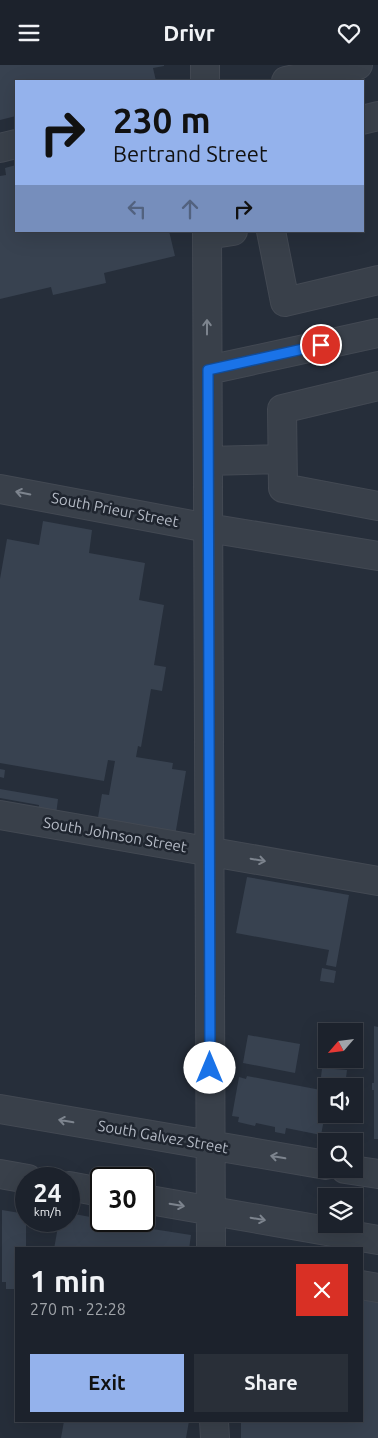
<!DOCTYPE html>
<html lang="en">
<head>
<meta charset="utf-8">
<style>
  :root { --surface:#1c222c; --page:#292f38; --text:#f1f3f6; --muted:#a0a4a9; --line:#3a3f48; --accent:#94b2ec }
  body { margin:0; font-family:Ubuntu,sans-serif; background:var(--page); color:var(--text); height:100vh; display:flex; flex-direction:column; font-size:19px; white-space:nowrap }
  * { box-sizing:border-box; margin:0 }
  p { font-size:16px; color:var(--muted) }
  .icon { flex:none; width:28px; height:28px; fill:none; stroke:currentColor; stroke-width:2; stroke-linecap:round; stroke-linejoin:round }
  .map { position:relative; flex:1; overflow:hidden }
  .details { position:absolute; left:15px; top:1182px; width:348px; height:175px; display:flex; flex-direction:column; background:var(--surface); border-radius:0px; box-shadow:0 5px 20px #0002,0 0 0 1px var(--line) }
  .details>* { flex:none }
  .top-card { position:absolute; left:15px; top:15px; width:349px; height:152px; border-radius:0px; box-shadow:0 5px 20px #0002,0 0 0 1px var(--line); background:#94b2ec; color:#111; overflow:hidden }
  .needle { width:32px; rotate:242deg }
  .buttons { position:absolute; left:318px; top:958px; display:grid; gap:10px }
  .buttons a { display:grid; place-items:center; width:45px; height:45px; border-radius:0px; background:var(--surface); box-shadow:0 5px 20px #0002,0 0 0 1px var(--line); font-size:25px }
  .speed { position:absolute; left:15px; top:1102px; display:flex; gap:10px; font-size:25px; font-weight:700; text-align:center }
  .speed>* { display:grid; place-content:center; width:65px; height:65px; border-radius:50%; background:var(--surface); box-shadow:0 5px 20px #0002,0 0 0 1px var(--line); line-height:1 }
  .speed small { font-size:12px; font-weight:400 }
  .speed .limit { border:2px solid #111; border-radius:8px; background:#fff; color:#111 }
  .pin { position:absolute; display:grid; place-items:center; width:42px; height:42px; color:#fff; margin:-21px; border:2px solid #fff; border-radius:50%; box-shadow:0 1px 5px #0007 }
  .me { position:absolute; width:55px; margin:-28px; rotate:0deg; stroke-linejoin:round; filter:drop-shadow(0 0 4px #0008) }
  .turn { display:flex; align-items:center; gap:18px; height:105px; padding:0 15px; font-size:22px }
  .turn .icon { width:65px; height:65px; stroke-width:2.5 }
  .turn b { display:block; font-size:35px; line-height:42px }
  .lanes { display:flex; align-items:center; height:48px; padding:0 15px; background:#0003; justify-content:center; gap:25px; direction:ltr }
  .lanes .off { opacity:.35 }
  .round { display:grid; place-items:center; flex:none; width:52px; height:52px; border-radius:0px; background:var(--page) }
  .headline { display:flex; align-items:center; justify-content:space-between; height:85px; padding:0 15px }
  h1 { font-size:30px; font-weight:600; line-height:38px }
  .primary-button { display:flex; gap:10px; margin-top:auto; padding:10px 15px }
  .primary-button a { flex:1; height:58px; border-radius:0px; background:var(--accent); color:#111; font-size:20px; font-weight:600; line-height:58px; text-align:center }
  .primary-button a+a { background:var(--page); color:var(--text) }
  header { display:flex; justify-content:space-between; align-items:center; height:65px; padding:0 15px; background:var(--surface); font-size:22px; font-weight:600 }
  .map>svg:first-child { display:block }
</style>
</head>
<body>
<header><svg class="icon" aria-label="menu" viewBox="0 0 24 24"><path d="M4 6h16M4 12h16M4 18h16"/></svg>Drivr<svg class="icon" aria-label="heart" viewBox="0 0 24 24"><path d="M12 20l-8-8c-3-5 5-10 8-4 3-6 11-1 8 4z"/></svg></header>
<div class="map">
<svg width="378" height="1373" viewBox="0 0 378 1373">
  <rect width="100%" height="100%" fill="#262e3a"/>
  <path fill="#384250" d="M0 0H164V1L153 3 156 16H16V51L0 55Z
    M16 100V166H169L175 191 104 208 106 218 53 230 51 222 0 234V111L6 110 5 103Z
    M43 456 92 465 89 488 145 498 139 535 164 540 154 600 166 602 162 626 151 624 141 682 138 681 136 692 173 698 172 704 186 706 174 777 96 764 102 729 109 730 115 696 108 695 104 716 0 698V514L7 474 39 480Z
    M0 704 5 705 4 713 0 712Z
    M0 724 58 734 56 750 38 747 39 740 0 733Z
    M247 812 349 830 336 902 326 900 329 885 236 868Z
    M322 903 336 906 334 918 320 916Z
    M374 961 378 962V1074H374V1025H372V1018H374Z
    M248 970 300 979 295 1008 243 998Z
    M322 1003 347 1005 345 1021 320 1022Z
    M247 1011 326 1026V1044L321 1070 286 1063 285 1069 275 1067V1062L256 1058 255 1061 238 1057 239 1052 232 1051 239 1012 246 1014Z
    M2 1145 26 1149V1184H16V1224H6V1217H2Z
    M69 1148 101 1154V1156L191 1170 189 1184H54L59 1156H69Z
    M361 1231H378V1373H241V1356H361Z
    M64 1356H189L186 1373H61Z"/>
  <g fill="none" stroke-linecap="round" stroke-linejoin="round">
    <g stroke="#434953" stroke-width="30">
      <path id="minor" d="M205 0V16
        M286 16 358 0
        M362 55 378 51
        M0 83 16 79
        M207 166 211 1184
        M271 166 285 237 378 215
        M207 170 233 166
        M208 305 378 268
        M378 321 282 344 283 423 378 441
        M208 396 282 394
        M0 424 208 463 378 491
        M0 750 378 816
        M0 1044 326 1100
        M345 1104 378 1109
        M0 1109 28 1114
        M69 1121 101 1127
        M144 1134 378 1175
        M361 1220 378 1223
        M214 1356 215 1373"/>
    </g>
    <use href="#minor" stroke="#39404a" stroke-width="28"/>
  </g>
  <defs><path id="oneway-shaft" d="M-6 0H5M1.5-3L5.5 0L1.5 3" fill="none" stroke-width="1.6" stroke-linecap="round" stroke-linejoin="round" transform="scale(1.25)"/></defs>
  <g stroke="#7d848e">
    <use href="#oneway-shaft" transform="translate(207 262) rotate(-90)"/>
    <use href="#oneway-shaft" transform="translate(23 428) rotate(-169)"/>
    <use href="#oneway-shaft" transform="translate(258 795) rotate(10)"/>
    <use href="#oneway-shaft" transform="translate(66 1056) rotate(-170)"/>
    <use href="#oneway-shaft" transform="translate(278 1092) rotate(-170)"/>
    <use href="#oneway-shaft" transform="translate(177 1140) rotate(10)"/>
    <use href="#oneway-shaft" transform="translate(258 1154) rotate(10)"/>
  </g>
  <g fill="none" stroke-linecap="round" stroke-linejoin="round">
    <g stroke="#114b97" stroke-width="12">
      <path id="route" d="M210 1003 208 305 321 280"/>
    </g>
    <use href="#route" stroke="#1a73e8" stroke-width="9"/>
  </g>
  <g text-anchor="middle" stroke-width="5" stroke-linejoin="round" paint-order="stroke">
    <g font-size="15" fill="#b5bbc6" stroke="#1f252f">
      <text transform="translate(115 445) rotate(11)" y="5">South Prieur Street</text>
      <text transform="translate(115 770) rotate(10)" y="5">South Johnson Street</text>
      <text transform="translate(163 1072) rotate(10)" y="5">South Galvez Street</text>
    </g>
  </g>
</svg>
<div class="buttons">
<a><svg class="needle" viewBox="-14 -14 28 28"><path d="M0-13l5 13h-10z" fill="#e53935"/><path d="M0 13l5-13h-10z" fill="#a0a4a9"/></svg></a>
<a><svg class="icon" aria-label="sound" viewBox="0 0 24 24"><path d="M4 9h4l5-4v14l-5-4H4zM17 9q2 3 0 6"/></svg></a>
<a><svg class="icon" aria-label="search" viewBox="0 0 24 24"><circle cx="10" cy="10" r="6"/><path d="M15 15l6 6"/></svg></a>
<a><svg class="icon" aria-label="layers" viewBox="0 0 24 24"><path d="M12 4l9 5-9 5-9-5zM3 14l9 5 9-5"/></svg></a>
</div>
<div class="speed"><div>24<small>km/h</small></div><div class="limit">30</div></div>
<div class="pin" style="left:321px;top:280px;background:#d93025"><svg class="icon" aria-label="arrive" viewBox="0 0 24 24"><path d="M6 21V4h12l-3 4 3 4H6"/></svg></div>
<svg class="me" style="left:210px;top:1003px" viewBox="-20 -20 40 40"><circle r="19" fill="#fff"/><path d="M0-13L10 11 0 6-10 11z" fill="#1a73e8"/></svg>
<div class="top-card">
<div class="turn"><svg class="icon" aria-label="right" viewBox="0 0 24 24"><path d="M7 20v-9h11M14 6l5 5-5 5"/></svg><div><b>230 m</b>Bertrand Street</div></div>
<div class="lanes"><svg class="icon off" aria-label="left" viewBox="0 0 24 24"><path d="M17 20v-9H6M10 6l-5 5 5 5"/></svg><svg class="icon off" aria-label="ahead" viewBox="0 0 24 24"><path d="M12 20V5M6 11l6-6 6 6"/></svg><svg class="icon" aria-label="right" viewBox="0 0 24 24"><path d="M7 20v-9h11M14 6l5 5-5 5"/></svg></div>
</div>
<section class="details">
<div class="headline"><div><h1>1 min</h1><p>270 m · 22:28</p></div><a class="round" style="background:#d93025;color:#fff"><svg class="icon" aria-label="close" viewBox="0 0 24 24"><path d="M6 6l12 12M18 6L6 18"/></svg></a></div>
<div class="primary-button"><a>Exit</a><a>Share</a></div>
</section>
</div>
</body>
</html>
